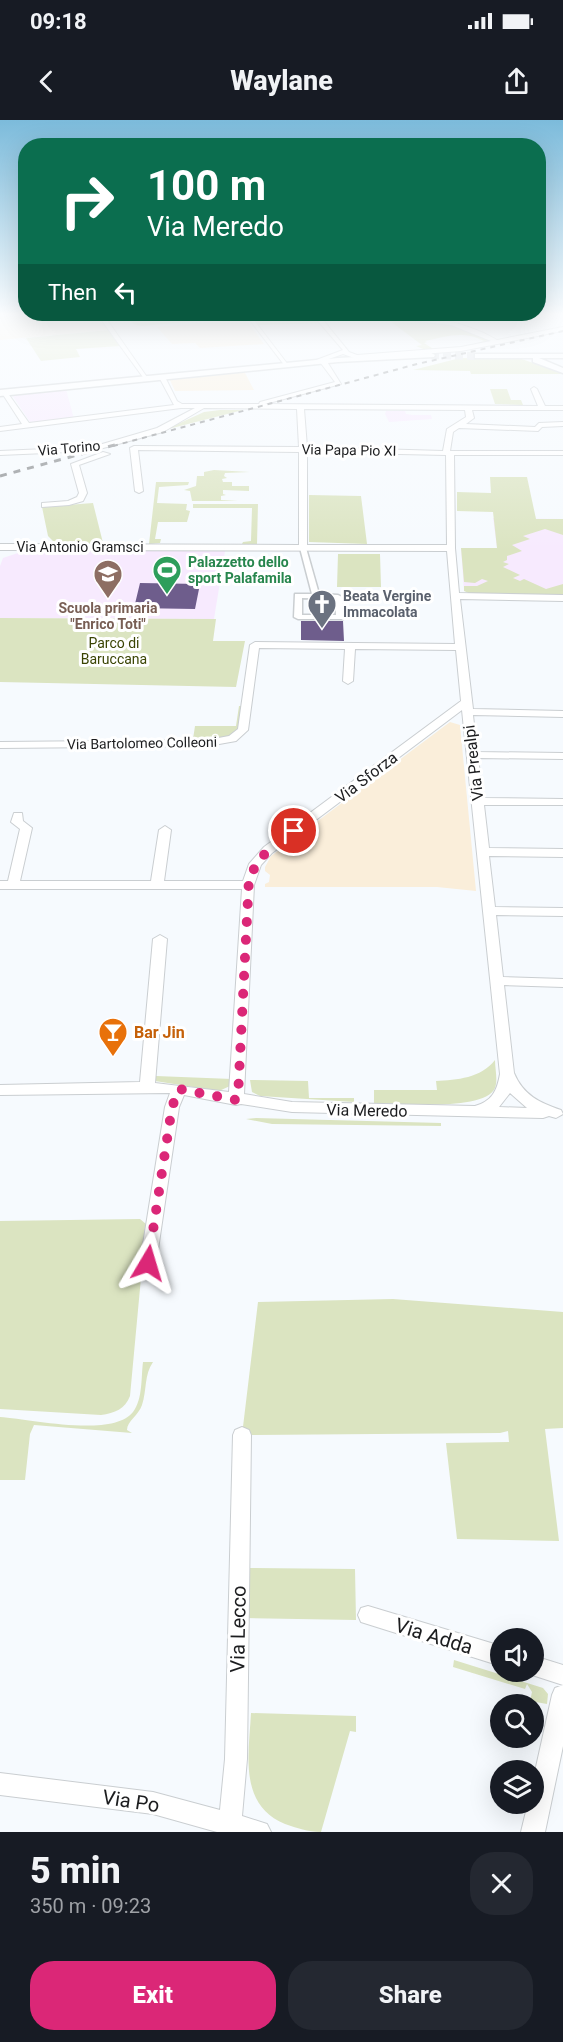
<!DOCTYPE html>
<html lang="en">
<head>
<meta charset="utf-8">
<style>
  :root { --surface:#171b24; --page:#242831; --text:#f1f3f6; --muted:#9ea1a6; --accent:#db2777 }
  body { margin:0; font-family:Roboto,sans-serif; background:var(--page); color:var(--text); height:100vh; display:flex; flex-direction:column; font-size:22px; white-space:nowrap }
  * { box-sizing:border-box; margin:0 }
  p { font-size:20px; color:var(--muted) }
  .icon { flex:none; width:33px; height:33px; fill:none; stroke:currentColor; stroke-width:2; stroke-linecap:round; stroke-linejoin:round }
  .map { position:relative; height:1712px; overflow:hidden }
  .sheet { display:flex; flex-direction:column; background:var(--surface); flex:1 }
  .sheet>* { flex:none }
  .top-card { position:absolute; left:18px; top:18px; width:528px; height:183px; border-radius:24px; box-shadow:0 6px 24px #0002; background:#0b6e4f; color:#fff; overflow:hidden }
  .tools { position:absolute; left:490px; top:1508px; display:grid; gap:12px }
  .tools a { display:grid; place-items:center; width:54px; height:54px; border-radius:50%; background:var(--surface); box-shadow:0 6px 24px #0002; font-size:30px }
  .pin { position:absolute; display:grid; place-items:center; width:51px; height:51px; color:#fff; margin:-26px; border:3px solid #fff; border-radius:50%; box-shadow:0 2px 6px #0007 }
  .me { position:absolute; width:66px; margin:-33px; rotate:7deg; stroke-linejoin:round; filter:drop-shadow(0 0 4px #0008) }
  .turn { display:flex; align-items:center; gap:21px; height:126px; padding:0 30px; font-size:27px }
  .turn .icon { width:78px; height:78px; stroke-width:2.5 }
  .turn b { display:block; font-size:42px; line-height:51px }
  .then { display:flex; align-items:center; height:57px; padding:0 30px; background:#0003; gap:12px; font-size:22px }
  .round { display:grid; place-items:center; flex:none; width:63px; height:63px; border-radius:24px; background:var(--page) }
  .summary { display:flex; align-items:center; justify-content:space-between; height:102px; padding:0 30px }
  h1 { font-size:36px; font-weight:800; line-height:45px }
  .primary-button { display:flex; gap:12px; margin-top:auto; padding:12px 30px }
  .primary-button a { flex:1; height:69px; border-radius:24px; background:var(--accent); color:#fff; font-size:24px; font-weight:800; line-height:69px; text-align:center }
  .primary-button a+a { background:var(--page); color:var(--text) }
  .status { display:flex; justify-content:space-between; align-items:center; height:42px; padding:0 30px; background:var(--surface); direction:ltr }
  .status svg { height:16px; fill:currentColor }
  header { display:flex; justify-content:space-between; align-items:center; height:78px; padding:0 30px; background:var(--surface); font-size:27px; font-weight:800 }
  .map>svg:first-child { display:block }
</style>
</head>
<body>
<div class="status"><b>09:18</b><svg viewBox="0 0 49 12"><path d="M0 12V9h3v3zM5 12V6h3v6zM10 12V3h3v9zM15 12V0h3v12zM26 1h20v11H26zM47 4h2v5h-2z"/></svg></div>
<header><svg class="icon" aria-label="back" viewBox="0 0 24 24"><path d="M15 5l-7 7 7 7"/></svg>Waylane<svg class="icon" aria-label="share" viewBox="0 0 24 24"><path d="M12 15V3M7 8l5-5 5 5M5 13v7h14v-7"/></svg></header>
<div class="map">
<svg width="563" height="1712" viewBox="0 0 563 1712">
  <rect width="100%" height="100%" fill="#f6fafe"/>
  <path fill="#faeeda" d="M0 192 93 194 108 210 0 220Z
    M246 199 264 224 200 228 195 223 172 224 157 207Z
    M244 251 254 270 175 271 169 258Z
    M450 602 460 605 476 771 437 767H265V764L269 762 270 755 265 751V747L271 736Z"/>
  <path fill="#f7eafe" d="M66 269 74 299 30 302 12 275Z
    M386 291H405L406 294 413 295H431L432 299 389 302 385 294Z
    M493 398 563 399V475L464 471 461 428H497Z
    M27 430 225 431 214 499 0 498V446L3 438Z"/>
  <path fill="#dbe4c1" d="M119 194H312L320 203 259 205 252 197 249 196 142 206 136 205Z
    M382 195C417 199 460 201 491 221L477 223 484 221C462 210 446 217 425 221L427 222 424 223 435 230 428 231 416 226 422 225Z
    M108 210 120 226 76 229 80 237 41 241 26 218Z
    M460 238 522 239 563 254H471L470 251 413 250Z
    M490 269H507L511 280H521L523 285 495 284Z
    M220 290H243L82 331 169 308 204 292Z
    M214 350 250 352 225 353 224 356 227 358 222 359 223 362H232V366H249V371L223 370V374L226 375 221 376V380L238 381H192L190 371 184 370 196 366 197 356H204V352Z
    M490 357H527L536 399H563V415L545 409 523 416 530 419 512 425 522 431 507 436V440L503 442 509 444 503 447 520 455 513 458 520 461 524 459 546 469 563 464V475L471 474 464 471V466H477L488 461 482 459 475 463 464 462 461 428H497L493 392 457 391V372L491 373Z
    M156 362H189L188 365 159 367 157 383 187 384 186 390 190 391 187 402H158L155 419H161L160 423 149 424Z
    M309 375 361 376 367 424 309 422Z
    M93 383 103 423H55L48 416 42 387Z
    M193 384H258L257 424H242L243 422 251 421 252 388H193Z
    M338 434H380L381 467H337Z
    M0 498 216 499 213 521H245L236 567 0 562Z
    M239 586H242C241 593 241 604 237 610 225 626 179 621 161 621L193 619 195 606H236Z
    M495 940C495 949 498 960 495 968 484 992 398 983 374 983V970H437L436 961C457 960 481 958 495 940Z
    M156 956 232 959 230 966 219 971 155 961Z
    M250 960 308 961 309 978H354V982L260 976 252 972Z
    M256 998 441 1003V1006L272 1004 246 999Z
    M140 1099 146 1104 130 1276C125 1289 115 1293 101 1295L0 1289V1101Z
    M393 1179 563 1192V1308L545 1309 559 1421 457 1419 446 1323 509 1322 508 1311 500 1313 242 1315 258 1182Z
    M143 1242H153C144 1255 147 1270 142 1285 139 1295 127 1301 127 1310L132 1313 34 1305 30 1314 25 1360H0V1297C30 1299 113 1318 133 1292 143 1279 141 1257 143 1242Z
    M246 1448 355 1449 356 1500 245 1498Z
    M454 1540 543 1568 548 1574 547 1584 530 1581 532 1572 527 1564 525 1569 453 1547Z
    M251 1593 356 1596V1612L350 1611 321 1712C308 1712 297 1708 285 1704 238 1684 249 1634 251 1593Z"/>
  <path fill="#6e5d8c" d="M140 463 200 464 195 489 134 488Z
    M301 501H343L344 521 301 520Z"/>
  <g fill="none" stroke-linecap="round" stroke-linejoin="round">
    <path stroke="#d5d9dd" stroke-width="8" stroke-dasharray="8 4" stroke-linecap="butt" d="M431 235 478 236"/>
    <g stroke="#caced1" stroke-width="3">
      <path id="pedestrian" d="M303 426 306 428 319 474 338 475 342 477 343 499H298L294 497 295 474H312L300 428ZM302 478 335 479 336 495H302Z"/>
    </g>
    <g stroke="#caced1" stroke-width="2">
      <path id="minor" d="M97 194H103L149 260H145Z
        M312 194H318L349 232 357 235 461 227 491 221 451 205 373 196 370 194C413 194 460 198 497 220L563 207V211L461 231 357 239 343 234 326 240 341 264 265 284 538 286 531 269 534 267 537 269 545 286H563V290H472L474 298 466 304 535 307 539 303 563 302V306L542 307 538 311 459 308 453 312 450 331H563V335H454L455 428 459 473 563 475V481L460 479 473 589 563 591V597L473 595 477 632 563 633V639L478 638 483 678 563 679V685H484L489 728 563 729V737L489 736 495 787 563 788V796L496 795 503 857 563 859V867L504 865 514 953C523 975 540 983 561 990L563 994 556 998 549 996 543 998 292 992 241 984 236 985 184 975 179 987 156 1143 154 1147 148 1149 142 1147 140 1143 165 987 170 973 0 975V965L140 962 153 819 160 815 167 819 155 963 229 972 242 769H0V761H8L20 709 11 702 14 693H22L23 701 32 708 20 761H151L159 710 165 706 171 710 164 761H243L249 744 264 727 461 581 456 530 355 529 353 561 348 564 343 561 345 529 259 528 248 610 236 621 208 626 0 628V622L208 620 229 616 238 609 250 525 255 522 455 524 447 431 0 430V424L299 425V332L138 330 143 371 139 373 135 371 130 328 134 326 299 327 297 289 204 288 163 312 92 331 0 335V331L92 327 157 308 195 288H181L0 311V307L22 304 2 273 7 272 29 303 174 285 159 257 162 255 165 257 177 281 182 284H259L260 282 335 262 320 242 314 244 311 242 343 230ZM304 289 465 290 466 297 447 309 443 331 307 327ZM307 332 446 335 447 425H307ZM462 590 500 954C497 971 492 981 475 986L292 982 244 974 254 765 261 745 272 733ZM510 973 527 988 499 987Z
        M249 199H253L289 246H285Z
        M103 332 110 334 79 345 87 373 83 381 69 385 42 387V383L68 381 77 377 79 373 71 344Z
        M242 1307 249 1310 251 1315 247 1639 242 1696 267 1704 271 1712H217L153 1694 0 1675V1653L153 1672 220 1690 225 1639 233 1315 235 1310Z
        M368 1486 501 1526V1546L361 1502 358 1495 361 1488Z
        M534 1536 563 1545V1626L545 1712H521L528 1683H534V1656L552 1575 555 1568 563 1565 526 1553V1551H534Z"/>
    </g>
    <g stroke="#caced1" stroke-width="3">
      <path id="tertiary" d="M431 233 435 235 434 237 338 242 0 276V270L338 238Z
        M478 234H563V238H539L563 248V253L533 242V238H475V234Z"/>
    </g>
    <use href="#pedestrian" fill="#fff" fill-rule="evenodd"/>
    <use href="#minor" fill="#fff" fill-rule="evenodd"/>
    <use href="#tertiary" fill="#fff" fill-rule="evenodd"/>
    <path stroke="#898c8f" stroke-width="2" stroke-dasharray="5 5" stroke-linecap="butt" d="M113 326 417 244 563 211"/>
    <path stroke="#898c8f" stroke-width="3" stroke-dasharray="7 7" stroke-linecap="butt" d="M0 356 118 324"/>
  </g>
  <linearGradient id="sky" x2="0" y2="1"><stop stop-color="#7cbbdb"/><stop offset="0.45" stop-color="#fbfdff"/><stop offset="1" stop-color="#fbfdff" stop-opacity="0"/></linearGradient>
  <rect width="563" height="431" fill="url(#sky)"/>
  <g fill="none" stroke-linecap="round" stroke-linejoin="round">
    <path stroke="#db2777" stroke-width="10" stroke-dasharray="0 18" d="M148 1143 172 987 179 969 236 980 238 976 249 758 260 738 294 711"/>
  </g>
  <defs>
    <g id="stadium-pin" transform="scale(1.5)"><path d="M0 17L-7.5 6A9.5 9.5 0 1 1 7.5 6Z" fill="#2e9e5b" stroke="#fff"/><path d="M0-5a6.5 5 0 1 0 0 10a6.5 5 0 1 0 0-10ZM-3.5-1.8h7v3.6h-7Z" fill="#fff"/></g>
    <g id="school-pin" transform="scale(1.5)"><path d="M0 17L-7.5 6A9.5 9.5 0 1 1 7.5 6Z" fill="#8d6e63" stroke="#fff"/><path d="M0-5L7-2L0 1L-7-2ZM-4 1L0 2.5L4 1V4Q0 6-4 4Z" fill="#fff"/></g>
    <g id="church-pin" transform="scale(1.5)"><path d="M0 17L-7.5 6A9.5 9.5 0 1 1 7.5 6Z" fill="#6b7280" stroke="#fff"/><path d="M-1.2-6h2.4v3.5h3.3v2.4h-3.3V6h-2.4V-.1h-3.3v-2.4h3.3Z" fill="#fff"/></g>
    <g id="bar-pin" transform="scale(1.5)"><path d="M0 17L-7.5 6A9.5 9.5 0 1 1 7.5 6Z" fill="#e8710a" stroke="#fff"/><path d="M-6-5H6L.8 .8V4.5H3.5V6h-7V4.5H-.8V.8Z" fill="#fff"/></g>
  </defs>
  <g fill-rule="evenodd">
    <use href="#stadium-pin" x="167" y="450"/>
    <use href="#school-pin" x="108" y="454"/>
    <use href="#church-pin" x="322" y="484"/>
    <use href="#bar-pin" x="113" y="912"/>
  </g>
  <g text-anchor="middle" stroke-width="6" stroke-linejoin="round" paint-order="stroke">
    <g font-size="14" fill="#1c1d1f" stroke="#fff">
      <text transform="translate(69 328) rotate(-5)" y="5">Via Torino</text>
      <text transform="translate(349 330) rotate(1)" y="5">Via Papa Pio XI</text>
      <text x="80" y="432">Via Antonio Gramsci</text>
      <text transform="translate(142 623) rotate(-1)" y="5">Via Bartolomeo Colleoni</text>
    </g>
    <g font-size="14" font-weight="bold" fill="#27864d" stroke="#fff" text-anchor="start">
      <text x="188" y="447">Palazzetto dello<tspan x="188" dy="16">sport Palafamila</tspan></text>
    </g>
    <g font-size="14" font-weight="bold" fill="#5b616d" stroke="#fff" text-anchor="start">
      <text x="343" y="481">Beata Vergine<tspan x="343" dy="16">Immacolata</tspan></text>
    </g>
    <g font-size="14" font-weight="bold" fill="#785e54" stroke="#fff">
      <text x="108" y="493">Scuola primaria<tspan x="108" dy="16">"Enrico Toti"</tspan></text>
    </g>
    <g font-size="14" fill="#3a4403" stroke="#fff">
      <text x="114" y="528">Parco di<tspan x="114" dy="16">Baruccana</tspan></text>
    </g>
    <g font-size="16" fill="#1c1d1f" stroke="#fff">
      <text transform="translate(473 643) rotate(-97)" y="6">Via Prealpi</text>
      <text transform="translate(366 657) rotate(-37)" y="6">Via Sforza</text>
      <text transform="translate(367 990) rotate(1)" y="6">Via Meredo</text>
    </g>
    <g font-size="16" font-weight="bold" fill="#c56008" stroke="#fff" text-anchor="start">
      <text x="134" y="918">Bar Jin</text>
    </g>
    <g font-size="20" fill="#1c1d1f" stroke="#fff">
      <text transform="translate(238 1509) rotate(-89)" y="7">Via Lecco</text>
      <text transform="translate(434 1516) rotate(17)" y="7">Via Adda</text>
      <text transform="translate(131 1681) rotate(9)" y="7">Via Po</text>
    </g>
  </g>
</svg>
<div class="tools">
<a><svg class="icon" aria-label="sound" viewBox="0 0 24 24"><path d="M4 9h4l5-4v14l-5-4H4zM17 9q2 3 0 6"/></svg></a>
<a><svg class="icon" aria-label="search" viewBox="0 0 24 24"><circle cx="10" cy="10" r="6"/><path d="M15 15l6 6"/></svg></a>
<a><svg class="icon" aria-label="layers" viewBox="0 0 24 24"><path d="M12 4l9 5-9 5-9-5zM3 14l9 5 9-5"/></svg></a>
</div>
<div class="pin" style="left:294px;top:711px;background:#d93025"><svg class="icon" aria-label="arrive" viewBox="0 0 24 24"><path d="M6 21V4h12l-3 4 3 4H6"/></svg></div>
<svg class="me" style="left:148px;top:1143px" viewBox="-20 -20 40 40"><path d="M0-17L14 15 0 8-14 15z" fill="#db2777" stroke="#fff" stroke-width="4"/></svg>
<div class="top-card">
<div class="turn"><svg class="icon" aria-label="right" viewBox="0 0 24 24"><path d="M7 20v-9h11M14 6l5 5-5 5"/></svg><div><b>100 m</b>Via Meredo</div></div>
<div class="then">Then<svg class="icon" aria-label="left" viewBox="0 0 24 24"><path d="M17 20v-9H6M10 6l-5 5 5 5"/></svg></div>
</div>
</div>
<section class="sheet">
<div class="summary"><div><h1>5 min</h1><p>350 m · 09:23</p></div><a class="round"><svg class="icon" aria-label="close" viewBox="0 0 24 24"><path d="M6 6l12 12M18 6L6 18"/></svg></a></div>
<div class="primary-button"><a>Exit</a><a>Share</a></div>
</section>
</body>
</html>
